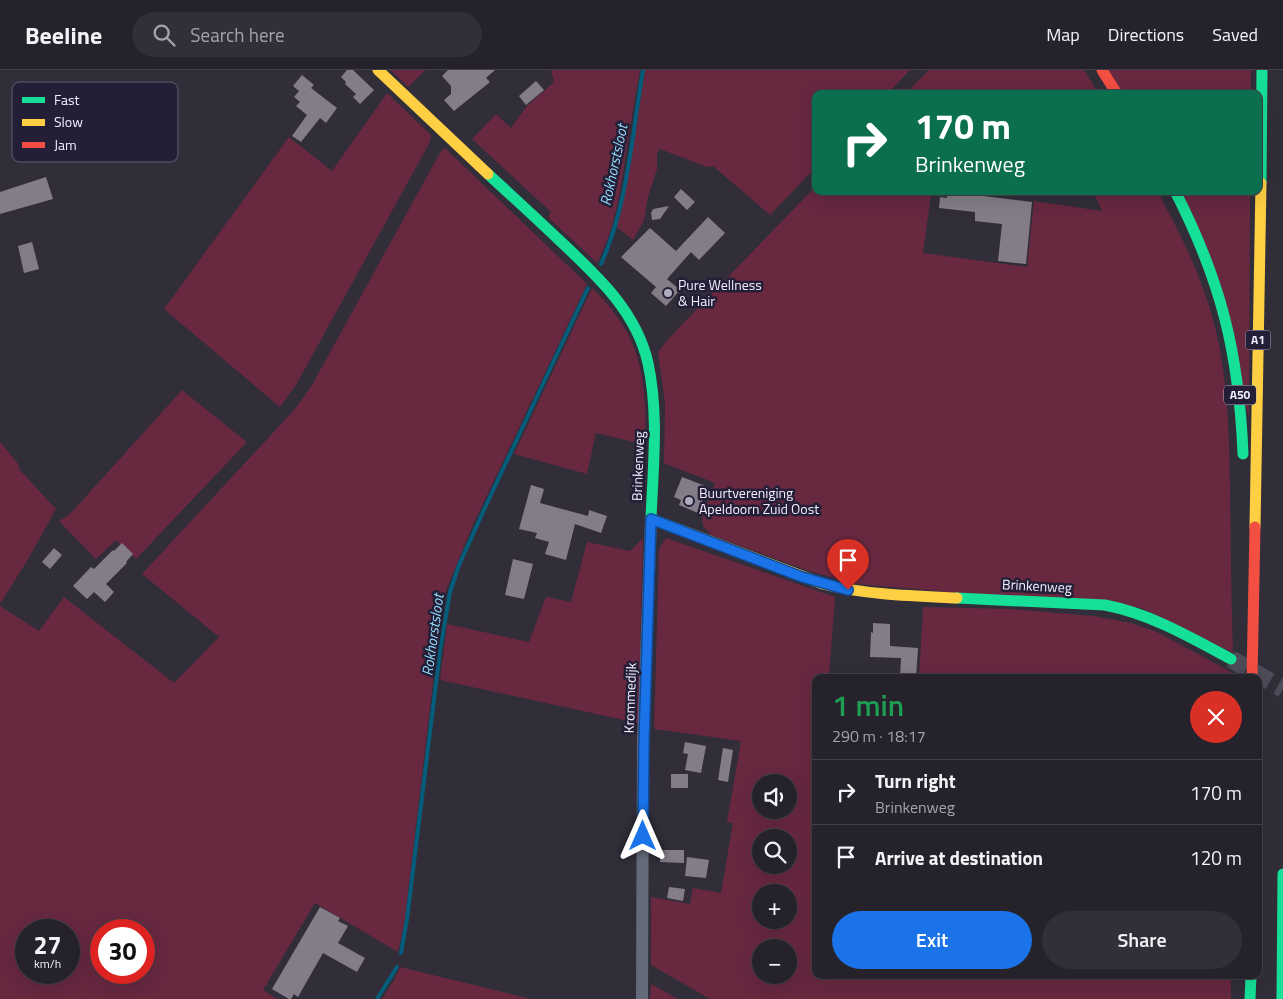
<!DOCTYPE html>
<html lang="en">
<head>
<meta charset="utf-8">
<style>
  :root { --surface:#25222c; --page:#312f38; --text:#f1f3f6; --muted:#a3a4a9; --line:#423f48; --accent:#1a73e8 }
  body { margin:0; font-family:"Titillium Web",sans-serif; background:var(--page); color:var(--text); height:100vh; display:flex; flex-direction:column; font-size:19px; white-space:nowrap }
  * { box-sizing:border-box; margin:0 }
  p { font-size:16px; color:var(--muted) }
  .icon { flex:none; width:28px; height:28px; fill:none; stroke:currentColor; stroke-width:2; stroke-linecap:round; stroke-linejoin:round }
  .map { position:relative; flex:1; overflow:hidden }
  .drawer { position:absolute; left:812px; top:604px; width:450px; height:305px; display:flex; flex-direction:column; background:var(--surface); border-radius:10px; box-shadow:0 5px 20px #0002,0 0 0 1px var(--line) }
  .drawer>* { flex:none }
  .top-card { position:absolute; left:812px; top:20px; width:450px; height:105px; border-radius:10px; box-shadow:0 5px 20px #0002,0 0 0 1px var(--line); background:#0b6e4f; color:#fff; overflow:hidden }
  .tools { position:absolute; left:752px; top:704px; display:grid; gap:10px }
  .tools a { display:grid; place-items:center; width:45px; height:45px; border-radius:50%; background:var(--surface); box-shadow:0 5px 20px #0002,0 0 0 1px var(--line); font-size:25px }
  .speed { position:absolute; left:15px; top:849px; display:flex; gap:10px; font-size:25px; font-weight:700; text-align:center }
  .speed>* { display:grid; place-content:center; width:65px; height:65px; border-radius:50%; background:var(--surface); box-shadow:0 5px 20px #0002,0 0 0 1px var(--line); line-height:1 }
  .speed small { font-size:12px; font-weight:400 }
  .speed .limit { border:8px solid #d22; background:#fff; color:#111 }
  .pin { position:absolute; display:grid; place-items:center; width:42px; height:42px; color:#fff; margin:-51px -21px; border-radius:50% 50% 50% 0; rotate:-45deg; box-shadow:0 0 5px #0007 }
  .pin .icon { rotate:45deg }
  .me { position:absolute; width:55px; margin:-28px; rotate:0deg; stroke-linejoin:round; filter:drop-shadow(0 0 4px #0008) }
  .turn { display:flex; align-items:center; gap:18px; height:105px; padding:0 20px; font-size:22px }
  .turn .icon { width:65px; height:65px; stroke-width:2.5 }
  .turn b { display:block; font-size:35px; line-height:42px }
  .round { display:grid; place-items:center; flex:none; width:52px; height:52px; border-radius:26px; background:var(--page) }
  .head { display:flex; align-items:center; justify-content:space-between; height:85px; padding:0 20px }
  h1 { font-size:30px; font-weight:600; line-height:38px; color:#1e9e55 }
  .button { display:flex; gap:10px; margin-top:auto; padding:10px 20px }
  .button a { flex:1; height:58px; border-radius:30px; background:var(--accent); color:#fff; font-size:20px; font-weight:600; line-height:58px; text-align:center }
  .button a+a { background:var(--page); color:var(--text) }
  ul { padding:0; list-style:none }
  li { display:flex; align-items:center; gap:15px; height:65px; padding:0 20px; border-top:1px solid var(--line) }
  li div { flex:1 }
  li b { display:block; font-size:19px }
  li em { font-style:normal }
  header { display:flex; align-items:center; gap:30px; box-sizing:border-box; height:70px; padding:0 25px; background:var(--surface); border-bottom:1px solid var(--line) }
  header strong { font-size:24px }
  nav { display:flex; gap:28px; margin-inline-start:auto; font-size:18px }
  .search { width:350px; height:45px; background:var(--page); display:flex; align-items:center; gap:12px; box-sizing:border-box; padding:0 18px; border-radius:28px; color:var(--muted); font-size:19px }
  .map>svg:first-child { display:block }
</style>
</head>
<body>
<header>
<strong>Beeline</strong>
<div class="search"><svg class="icon" aria-label="search" viewBox="0 0 24 24"><circle cx="10" cy="10" r="6"/><path d="M15 15l6 6"/></svg>Search here</div>
<nav><a>Map</a><a>Directions</a><a>Saved</a></nav>
</header>
<div class="map">
<svg width="1283" height="929" viewBox="0 0 1283 929">
  <rect width="100%" height="100%" fill="#312e3a"/>
  <path fill="#672840" fill-rule="evenodd" d="M390 0H425L408 17Z
    M551 0H640C636 23 632 46 628 69 622 110 617 156 597 193L548 147 551 142 472 69 496 44 511 58 527 36 554 12Z
    M645 0H910L887 24H816V97L770 145 713 96 707 97 660 79 657 83V99L648 127 644 150 633 170 617 157 627 112Z
    M929 0H1084L1099 24H948L910 19Z
    M1108 0H1251V24H1123Z
    M387 23 431 65 430 72 296 315 280 337 164 239 289 67 332 101Z
    M445 78 587 214 472 457 446 520 440 553 405 849 398 882 315 833 263 920 277 929H0V536L39 561 64 527 174 613 219 567 142 504 295 339 312 315 441 81ZM26 860H69V902H26ZM101 860H144V902H101Z
    M816 116V121H919L931 125 923 183 1027 197 1034 131 1102 141 1093 121H1157C1181 164 1203 209 1215 257 1228 309 1229 363 1230 416 1231 472 1231 528 1233 583L1141 538 856 514 809 501 711 465 703 456 702 446 715 413 664 393 665 333 658 282 669 268Z
    M1181 121H1250L1249 347Z
    M592 218C643 267 646 308 646 375L596 363 587 404 514 384Z
    M182 320 247 372 136 489 116 470 96 489 59 451 70 444Z
    M0 372 19 395V399L56 439 27 491 0 534Z
    M643 468 638 653 440 610 447 554 529 572 546 527 571 532 587 472 630 481Z
    M666 468 835 527 829 607 816 608V905H1231V929H710L651 895V827L690 834 693 818 721 823 733 753 727 752 741 671 654 659 659 479ZM761 712H789V740H761ZM761 768H789V795H761ZM761 822H789V850H761ZM761 878H789V905H761Z
    M923 537 1010 539 1093 546 1131 553 1157 562 1233 603V608H919Z
    M400 897 531 929H382L394 910Z
    M651 914 678 929H650Z"/>
  <g fill="none" stroke-linecap="round" stroke-linejoin="round">
    <path stroke="#045d7b" stroke-width="4" d="M601 194C628 134 632 64 643 0
      M401 883 407 849 440 581 450 522 459 495 488 431 588 218
      M377 929 397 897"/>
  </g>
  <path fill="#847d87" d="M347 0H353L374 20 360 34 353 27 356 24 345 14 346 12 341 7Z
    M448 0H495L486 8 490 12 454 41 444 30 451 24V16L442 6Z
    M302 5 314 15 311 18 337 38 326 53 320 48 301 72 292 66 307 45 296 36 300 32 294 27 299 21 293 16Z
    M536 11 544 20 526 35 519 26Z
    M46 107 53 129 0 144V122Z
    M681 119 695 132 687 140 674 127Z
    M948 121H966V124L1032 132 1026 194 998 191 1002 154 975 151V142L939 138 940 127 947 128Z
    M669 136 660 149 652 150 651 143 653 139Z
    M708 147 725 163 699 190 691 182 667 209 680 220 666 236 651 223 656 217 621 187 650 158 676 181Z
    M32 172 39 199 24 203 18 176Z
    M682 407 708 417 698 443 679 435 681 430 674 427Z
    M531 415 544 419 540 433 588 446 589 440 607 446 601 463 575 454 566 490 545 484 549 472 535 468 537 463 519 459Z
    M122 473 133 484 126 492 127 493 106 514 114 522 105 532 94 522 87 529 73 516 91 497 94 499 113 480 114 481Z
    M54 478 62 485 50 499 42 492Z
    M513 489 533 494 524 529 505 525Z
    M873 553 890 554V576L918 578 916 608H900L901 588 870 587 871 562 873 563Z
    M685 672 706 676 701 703 685 700 688 684 683 683Z
    M723 678 733 680 728 712 718 710Z
    M671 704H688V718H671Z
    M660 780H684V793L660 792Z
    M687 787 709 790 706 808 685 806Z
    M669 817 685 819 683 831 667 828Z
    M320 837 340 848 338 851 348 856 338 873 365 888 357 902 323 883 298 927 294 924 291 929H289L272 919Z"/>
  <g fill="none" stroke-linecap="round" stroke-linejoin="round">
    <path stroke="#4e4b58" stroke-width="18" stroke-dasharray="18 9" stroke-linecap="butt" d="M1231 589 1283 619"/>
    <path stroke="#656a7a" stroke-width="12" d="M642 929 643 671 651 449"/>
    <path stroke="#16e098" stroke-width="11" d="M488 104C512 126 535 147 558 169 596 205 636 240 648 293 659 344 653 397 651 449L683 461
      M1261 113 1262 0
      M1175 121C1221 211 1239 283 1243 384
      M957 528 1105 535C1151 544 1190 567 1231 589
      M1250 929 1251 905
      M1282 929 1283 804"/>
    <path stroke="#ffcf43" stroke-width="11" d="M378 0 488 104
      M1255 457 1261 113
      M683 461 823 514C867 525 912 526 957 528"/>
    <path stroke="#f24e42" stroke-width="11" d="M1102 0 1117 24
      M1252 608 1255 457"/>
  </g>
  <g fill="none" stroke-linecap="round" stroke-linejoin="round">
    <g stroke="#114b97" stroke-width="12">
      <path id="route" d="M643 766 644 671 651 449 802 507 848 520"/>
    </g>
    <use href="#route" stroke="#1a73e8" stroke-width="9"/>
  </g>
  <g fill="#aeabba" stroke="#241f36" stroke-width="2">
    <circle cx="668" cy="223" r="5"/>
    <circle cx="689" cy="431" r="5"/>
  </g>
  <g text-anchor="middle" stroke-width="5" stroke-linejoin="round" paint-order="stroke">
    <g fill="#241f36" stroke="#b4b1c3" stroke-width="1">
      <rect x="1245.5" y="260.5" width="25" height="19" rx="4"/>
      <rect x="1224" y="315.5" width="32" height="19" rx="4"/>
    </g>
    <g font-size="12" font-weight="bold" fill="#f2efff">
      <text x="1258" y="274">A1</text>
      <text x="1240" y="329">A50</text>
    </g>
    <g font-size="14" fill="#f2efff" stroke="#241f36" text-anchor="start">
      <text x="678" y="220">Pure Wellness<tspan x="678" dy="16">&amp; Hair</tspan></text>
      <text x="699" y="428">Buurtvereniging<tspan x="699" dy="16">Apeldoorn Zuid Oost</tspan></text>
    </g>
    <g font-size="14" fill="#f2efff" stroke="#241f36">
      <text transform="translate(638 396) rotate(-88)" y="5">Brinkenweg</text>
      <text transform="translate(1037 516) rotate(3)" y="5">Brinkenweg</text>
      <text transform="translate(630 628) rotate(-88)" y="5">Krommedijk</text>
    </g>
    <g font-size="15" font-style="italic" fill="#92dcfd" stroke="#241f36">
      <text transform="translate(614 95) rotate(-78)" y="5">Rokhorstsloot</text>
      <text transform="translate(433 565) rotate(-82)" y="5">Rokhorstsloot</text>
    </g>
  </g>
  <rect x="12" y="12" width="166" height="80" rx="8" fill="#241f36" stroke="#625d72" stroke-width="1"/>
  <rect x="22" y="27" width="23" height="6" fill="#16e098"/>
  <rect x="22" y="49" width="23" height="7" fill="#ffcf43"/>
  <rect x="22" y="72" width="23" height="6" fill="#f24e42"/>
  <g font-size="14" fill="#f2efff">
    <text x="54" y="35">Fast</text>
    <text x="54" y="57">Slow</text>
    <text x="54" y="80">Jam</text>
  </g>
</svg>
<div class="tools">
<a><svg class="icon" aria-label="sound" viewBox="0 0 24 24"><path d="M4 9h4l5-4v14l-5-4H4zM17 9q2 3 0 6"/></svg></a>
<a><svg class="icon" aria-label="search" viewBox="0 0 24 24"><circle cx="10" cy="10" r="6"/><path d="M15 15l6 6"/></svg></a>
<a>+</a>
<a>−</a>
</div>
<div class="speed"><div>27<small>km/h</small></div><div class="limit">30</div></div>
<div class="pin" style="left:848px;top:520px;background:#d93025"><svg class="icon" aria-label="arrive" viewBox="0 0 24 24"><path d="M6 21V4h12l-3 4 3 4H6"/></svg></div>
<svg class="me" style="left:643px;top:766px" viewBox="-20 -20 40 40"><path d="M0-17L14 15 0 8-14 15z" fill="#1a73e8" stroke="#fff" stroke-width="4"/></svg>
<div class="top-card">
<div class="turn"><svg class="icon" aria-label="right" viewBox="0 0 24 24"><path d="M7 20v-9h11M14 6l5 5-5 5"/></svg><div><b>170 m</b>Brinkenweg</div></div>
</div>
<section class="drawer">
<div class="head"><div><h1>1 min</h1><p>290 m · 18:17</p></div><a class="round" style="background:#d93025;color:#fff"><svg class="icon" aria-label="close" viewBox="0 0 24 24"><path d="M6 6l12 12M18 6L6 18"/></svg></a></div>
<ul>
<li><svg class="icon" aria-label="right" viewBox="0 0 24 24"><path d="M7 20v-9h11M14 6l5 5-5 5"/></svg><div><b>Turn right</b><p>Brinkenweg</p></div><em>170 m</em></li>
<li><svg class="icon" aria-label="arrive" viewBox="0 0 24 24"><path d="M6 21V4h12l-3 4 3 4H6"/></svg><div><b>Arrive at destination</b></div><em>120 m</em></li>
</ul>
<div class="button"><a>Exit</a><a>Share</a></div>
</section>
</div>
</body>
</html>
